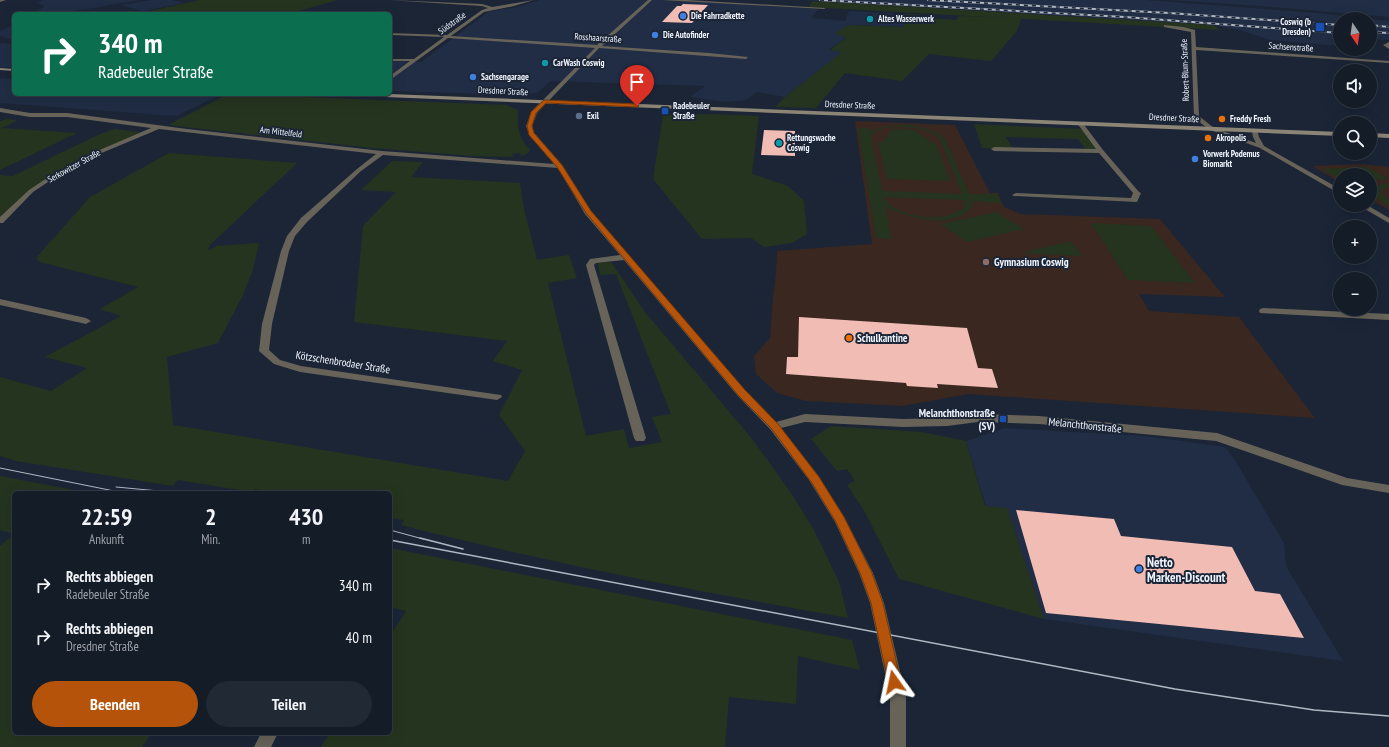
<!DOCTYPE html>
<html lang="de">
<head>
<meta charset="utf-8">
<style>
  :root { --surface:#141c28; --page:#212934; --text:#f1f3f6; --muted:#9da1a8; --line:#333a45; --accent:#b45309 }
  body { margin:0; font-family:"PT Sans Narrow",sans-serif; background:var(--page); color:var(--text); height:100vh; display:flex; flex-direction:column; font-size:15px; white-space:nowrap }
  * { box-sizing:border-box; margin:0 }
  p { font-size:13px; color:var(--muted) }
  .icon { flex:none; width:22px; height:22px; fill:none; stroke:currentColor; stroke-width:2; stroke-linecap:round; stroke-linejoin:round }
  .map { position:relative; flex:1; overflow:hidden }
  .drawer { position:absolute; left:12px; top:491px; width:380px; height:244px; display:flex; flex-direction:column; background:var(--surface); border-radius:6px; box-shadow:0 4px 16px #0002,0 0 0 1px var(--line) }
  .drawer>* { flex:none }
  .hud { position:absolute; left:12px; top:12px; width:380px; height:84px; border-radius:6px; box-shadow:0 4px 16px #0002,0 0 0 1px var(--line); background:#0b6e4f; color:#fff; overflow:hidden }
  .needle { width:26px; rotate:167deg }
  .buttons { position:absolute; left:1333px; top:12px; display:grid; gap:8px }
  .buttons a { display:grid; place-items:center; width:44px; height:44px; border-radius:50%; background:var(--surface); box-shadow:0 4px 16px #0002,0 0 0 1px var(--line); font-size:20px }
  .pin { position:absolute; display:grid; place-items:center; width:34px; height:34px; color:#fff; margin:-41px -17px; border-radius:50% 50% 50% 0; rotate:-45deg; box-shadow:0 0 4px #0007 }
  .pin .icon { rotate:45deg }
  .me { position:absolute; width:44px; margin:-22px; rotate:348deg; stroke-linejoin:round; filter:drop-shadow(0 0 3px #0008) }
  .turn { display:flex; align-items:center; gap:14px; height:84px; padding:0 20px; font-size:18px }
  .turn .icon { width:52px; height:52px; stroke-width:2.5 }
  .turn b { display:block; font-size:28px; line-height:34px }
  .eta { display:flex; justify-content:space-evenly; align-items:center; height:68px; text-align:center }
  .eta b { font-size:24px; font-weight:600; line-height:28px }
  .primary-button { display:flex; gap:8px; margin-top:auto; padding:8px 20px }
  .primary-button a { flex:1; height:46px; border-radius:24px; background:var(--accent); color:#fff; font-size:16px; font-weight:600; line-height:46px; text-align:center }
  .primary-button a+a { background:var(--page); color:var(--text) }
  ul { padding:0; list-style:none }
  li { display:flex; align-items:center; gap:12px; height:52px; padding:0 20px }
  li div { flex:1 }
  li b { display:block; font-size:15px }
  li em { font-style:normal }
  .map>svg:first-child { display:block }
</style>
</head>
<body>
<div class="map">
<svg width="1389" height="747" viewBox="0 0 1389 747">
  <rect width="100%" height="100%" fill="#1b2536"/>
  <path fill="#202d44" d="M43 0H140L87 9 53 13H34L45 6 37 3Z
    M152 0H171L184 3 143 11 121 5Z
    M539 0H675L819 9 811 18 845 21 849 11 906 14 904 27 849 25 836 33 846 38 830 49 843 52 785 97 757 92 746 100 725 102 690 97 705 86 551 81 537 93 519 95 390 91V61L421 62 488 12 518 7Z
    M802 0H1146L1317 13 1389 21V40L1370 39V19H1340V46L1271 40 1239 30 1214 25Z
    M1169 0H1389V17L1261 6Z
    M14 25V41L0 36V31Z
    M3 43 14 44V68L0 67V44Z
    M0 78 14 79V94H222L176 116 0 103Z
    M1005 428 1145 436 1225 447 1235 460 1284 543 1286 566 1343 661 1044 619 1007 509 986 506 966 441Z"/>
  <path fill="#392720" d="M855 121 955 125 990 193H998L1004 207 1021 214 1160 219 1225 297 1139 294 1149 311 1239 317 1315 418 968 394 903 406 806 401 777 393 756 374 754 356 770 338 773 297 776 273 777 251 872 244Z
    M1363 164 1389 167V210L1370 199V175H1340V182L1312 166Z"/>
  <path fill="#25341f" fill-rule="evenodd" d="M200 0H338L288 14H136Z
    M812 1 1214 25 1219 30 809 7Z
    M906 14 927 15 928 18 957 20 958 17 960 16 1021 19 1017 31 991 61 929 54 902 81 845 73 816 108 775 107 785 97 842 52 830 50 846 38 835 33 849 25 904 27Z
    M228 94 506 105 518 110C517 125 518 139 530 149L528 153 522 156 519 153 512 154 514 157 474 156 372 148 168 125Z
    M711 114 759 116 752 174 788 186 804 201 807 234 792 243 764 247 751 238 702 239 653 179 663 115Z
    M6 119 18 120 2 128 77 133 0 170V122Z
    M974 124 1085 129 1101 151H1087L1078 139 1006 137 1013 149 982 148Z
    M906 125C920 127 935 129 945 139L969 194H997L1001 203 972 201 973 206C953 231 909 218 885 207L892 239 876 238 858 128H869L870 131 887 126ZM891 127C907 127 927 127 940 139L962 194 882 191 871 137C874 129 883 128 891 127ZM883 197 965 200V201L964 208C959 211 953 214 947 216 928 220 895 215 883 197Z
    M115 129 145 133 90 156 31 191 0 221V175L13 176 100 134Z
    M889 129 915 130 932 143 936 144 950 181 887 179 878 142H883L891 131Z
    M169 153 297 163 210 245 208 250 217 246 259 243 253 270 243 295 218 343 167 357 173 425 508 481 525 451 499 415 522 370 493 361 507 341 354 322 363 226 396 192 361 190 392 161 423 162 411 177 520 183 524 209 537 260 569 255 577 278 548 283 586 436 624 429 629 448 662 442 652 417 671 414 616 274 600 275 598 263 611 262 645 312 753 440 793 496 814 530 839 582 848 618C698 591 548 563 401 525L404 520 390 518V493H266L267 491 255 489 251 492 178 480 173 486 16 461 0 456V377L51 391 87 368 45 357 121 316 100 309 138 287 40 262 36 258 90 197Z
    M1367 167 1389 179 1370 180V175H1340V179L1322 169Z
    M1389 183V187L1384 189 1382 192 1384 196 1389 199V206L1370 194V188L1374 190 1377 186Z
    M996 212 1024 229 967 242 941 224Z
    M1091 223 1151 226 1195 283 1128 280Z
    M1070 241 1083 256 1022 253Z
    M831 426 922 432 966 441 985 506 1007 508 1044 619 899 579 865 512 847 485 855 481 847 469 837 471 811 439Z
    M0 476 90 493H14V733H152L142 747H0V546L14 534 0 530Z
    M390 548 852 640 860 670 798 656 796 704 729 697 725 747H321L330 733H390V636L406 611 390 607Z"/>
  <path fill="#f0bcb3" d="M683 4 708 5 692 23 662 22 677 6H681Z
    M764 130 795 131V156L761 155Z
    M799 317 967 328 978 368 992 369 998 388 937 384 938 388 922 387 907 386 906 383 786 374 787 357H798Z
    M1016 510 1114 519 1121 536 1232 547 1255 591 1280 594 1304 638 1046 613Z"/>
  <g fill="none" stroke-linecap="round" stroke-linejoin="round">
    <path fill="#676359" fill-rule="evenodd" d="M388 0 482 4 492 7 534 0 514 6 484 12 451 36 597 45 648 0H652L602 46 709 53 748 57 746 59 599 48 537 113 532 126 534 133 562 165 591 211 745 391 776 422 805 414 903 419 947 418 978 414 1039 416 1217 433 1347 478 1389 485V493L1342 485 1216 441 1039 424 978 422 947 426 903 427 805 422 781 428 817 474 844 517 873 573 884 603 906 697V747H890V697L870 603 859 573 835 522 809 480 770 429 737 395 624 260 596 263 594 265 646 438 644 441H636L634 438 586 265 590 259 620 255 585 214 558 168 383 155 361 171 307 222 295 236 289 251 272 324 269 350 280 360 301 366 501 395 502 397 497 400 300 372 274 364 259 351 262 324 281 251 287 236 301 218 357 169 376 154 159 129 92 157 48 182 33 192 3 223H0V217L29 190 44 180 88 155 151 128 67 117H30L0 112V108L30 113H67L187 129 382 151 554 164 529 134 526 126 532 111 595 48 448 38 390 80V76L410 61H390V59H414L444 37 390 35V33L447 35 482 10 488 8 482 6Z
      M662 0H687L826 8 824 9Z
      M1164 25 1183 27 1195 30 1196 47 1389 61V63L1196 50 1199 116 1214 128 1256 143 1253 137 1252 131 1257 130 1259 137 1264 146 1340 189V194L1260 148 1210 130 1194 118 1191 32 1164 27Z
      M1389 42V49L1383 45Z
      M1078 122H1082L1103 150 1139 192 1141 193 1137 202 1014 196 1012 195 1016 193 1131 198 1133 193 1099 153 994 151 991 149 994 147 1096 149 1077 123Z
      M1358 205H1367L1389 218V223Z
      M0 299 86 318 91 321 86 324 0 305Z
      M1263 308 1389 314V320L1260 313 1259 311 1260 309Z
      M261 733H278L271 747H254Z"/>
    <path fill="#676359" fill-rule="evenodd" d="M0 0H6L0 2Z"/>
    <path fill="#8c8576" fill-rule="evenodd" d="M0 68 14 69V71L0 70Z
      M357 94H390L1340 132V136L360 96Z
      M1370 133 1389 134V138L1370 137Z"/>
    <path stroke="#b1b8c4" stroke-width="1" d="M0 468 124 493
      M116 487 180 493
      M390 530 423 539"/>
    <path stroke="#b1b8c4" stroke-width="1.5" d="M420 538 463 549
      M390 540 1175 689 1314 710 1389 716"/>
    <g stroke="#b1b8c4" stroke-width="2">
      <path id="rail" d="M820 0 1125 17 1340 33
        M928 0 1169 13 1340 25
        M1370 25 1389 27
        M1370 32 1389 33"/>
    </g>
    <use href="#rail" stroke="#1b2536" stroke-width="1.5" stroke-dasharray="4" stroke-linecap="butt"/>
  </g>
  <path fill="#b45309" stroke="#753606" d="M544 100 637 104 639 106 637 107 546 103 536 113 532 126 534 133 562 165 591 211 745 390 778 424 819 477 844 517 872 573 883 603 901 682 899 686 894 688 890 686 888 682 871 603 860 573 836 522 812 483 771 428 738 395 586 213 557 167 529 135 527 126 531 112Z"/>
  <g fill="#3f7fe0" stroke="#1b2536" stroke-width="1.5">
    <circle cx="683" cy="16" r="4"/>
    <circle cx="655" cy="35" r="4"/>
    <circle cx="473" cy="77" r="4"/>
    <circle cx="1195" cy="159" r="4"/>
    <circle cx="1139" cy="569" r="4"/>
  </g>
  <g fill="#0f9aa8" stroke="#1b2536" stroke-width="1.5">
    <circle cx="870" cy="19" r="4"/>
    <circle cx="545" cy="63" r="4"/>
    <circle cx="779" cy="143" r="4"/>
  </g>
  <g fill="#1a4fb4" stroke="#1b2536" stroke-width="1.5">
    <rect x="1315" y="22" width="10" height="10" rx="2"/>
    <rect x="661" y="107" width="8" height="8" rx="2"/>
    <rect x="999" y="415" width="8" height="8" rx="2"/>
  </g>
  <circle fill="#5c6f8a" stroke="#1b2536" stroke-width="1.5" cx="579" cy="116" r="4"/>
  <g fill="#e8710a" stroke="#1b2536" stroke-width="1.5">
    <circle cx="1222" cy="119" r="4"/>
    <circle cx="1208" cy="138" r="4"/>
    <circle cx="849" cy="338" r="4"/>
  </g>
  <circle fill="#8d6e63" stroke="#1b2536" stroke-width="1.5" cx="986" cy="262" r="4"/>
  <g text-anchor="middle" stroke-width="4" stroke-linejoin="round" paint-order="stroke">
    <g font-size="9" font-weight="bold" fill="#eff4fe" stroke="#1b2536" text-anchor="start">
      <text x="691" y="19">Die Fahrradkette</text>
      <text x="878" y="22">Altes Wasserwerk</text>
      <text x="1311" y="25" text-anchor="end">Coswig (b<tspan x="1311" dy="10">Dresden)</tspan></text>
      <text x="663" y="38">Die Autofinder</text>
      <text x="553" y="66">CarWash Coswig</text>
      <text x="481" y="80">Sachsengarage</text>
      <text x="673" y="109">Radebeuler<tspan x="673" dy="10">Straße</tspan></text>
      <text x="587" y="119">Exil</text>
      <text x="1230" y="122">Freddy Fresh</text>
      <text x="787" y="141">Rettungswache<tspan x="787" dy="10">Coswig</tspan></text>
      <text x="1216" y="141">Akropolis</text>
      <text x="1203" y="157">Vorwerk Podemus<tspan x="1203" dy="10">Biomarkt</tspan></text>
    </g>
    <g font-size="9" fill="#eff4fe" stroke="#1b2536">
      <text transform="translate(452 23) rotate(-36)" y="3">Südstraße</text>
      <text transform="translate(598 38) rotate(4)" y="3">Rosshaarstraße</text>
      <text transform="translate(1291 47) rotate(4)" y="3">Sachsenstraße</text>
      <text transform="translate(1185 70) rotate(-92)" y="3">Robert-Blum-Straße</text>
      <text transform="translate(503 91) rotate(3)" y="3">Dresdner Straße</text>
      <text transform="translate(850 105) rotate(2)" y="3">Dresdner Straße</text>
      <text transform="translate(1174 118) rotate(3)" y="3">Dresdner Straße</text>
      <text transform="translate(281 132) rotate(7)" y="3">Am Mittelfeld</text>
      <text transform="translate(74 166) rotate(-29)" y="3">Serkowitzer Straße</text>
    </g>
    <g font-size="11" font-weight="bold" fill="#eff4fe" stroke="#1b2536" text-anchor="start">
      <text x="994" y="266">Gymnasium Coswig</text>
      <text x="857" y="342">Schulkantine</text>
      <text x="995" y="417" text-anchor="end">Melanchthonstraße<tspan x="995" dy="13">(SV)</tspan></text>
    </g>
    <g font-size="11" fill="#eff4fe" stroke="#1b2536">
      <text transform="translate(343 362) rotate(9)" y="4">Kötzschenbrodaer Straße</text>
      <text transform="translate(1085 425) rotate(6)" y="4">Melanchthonstraße</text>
    </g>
    <g font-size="13" font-weight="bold" fill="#eff4fe" stroke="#1b2536" text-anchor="start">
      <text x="1147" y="567">Netto<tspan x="1147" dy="15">Marken-Discount</tspan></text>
    </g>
  </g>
</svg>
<div class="buttons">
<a><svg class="needle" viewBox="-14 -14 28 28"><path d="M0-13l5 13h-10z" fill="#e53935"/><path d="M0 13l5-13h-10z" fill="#9da1a8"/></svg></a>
<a><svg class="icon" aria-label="sound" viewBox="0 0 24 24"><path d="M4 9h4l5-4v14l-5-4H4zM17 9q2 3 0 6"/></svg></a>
<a><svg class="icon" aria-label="search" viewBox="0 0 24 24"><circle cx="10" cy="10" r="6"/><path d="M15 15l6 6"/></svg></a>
<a><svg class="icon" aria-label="layers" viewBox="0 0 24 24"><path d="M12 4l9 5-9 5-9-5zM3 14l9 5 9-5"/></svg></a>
<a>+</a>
<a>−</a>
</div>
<div class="pin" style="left:637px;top:106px;background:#d93025"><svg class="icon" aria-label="arrive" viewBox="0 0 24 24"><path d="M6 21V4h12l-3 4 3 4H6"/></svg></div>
<svg class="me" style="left:894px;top:682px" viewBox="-20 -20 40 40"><path d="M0-17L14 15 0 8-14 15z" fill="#b45309" stroke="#fff" stroke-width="4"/></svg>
<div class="hud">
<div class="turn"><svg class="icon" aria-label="right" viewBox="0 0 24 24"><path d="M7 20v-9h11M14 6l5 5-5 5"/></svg><div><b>340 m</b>Radebeuler Straße</div></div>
</div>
<section class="drawer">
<div class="eta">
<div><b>22:59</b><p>Ankunft</p></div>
<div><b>2</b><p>Min.</p></div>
<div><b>430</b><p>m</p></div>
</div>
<ul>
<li><svg class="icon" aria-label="right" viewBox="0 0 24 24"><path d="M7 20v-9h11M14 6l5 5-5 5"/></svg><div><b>Rechts abbiegen</b><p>Radebeuler Straße</p></div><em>340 m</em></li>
<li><svg class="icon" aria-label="right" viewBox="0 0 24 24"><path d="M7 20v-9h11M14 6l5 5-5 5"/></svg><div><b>Rechts abbiegen</b><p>Dresdner Straße</p></div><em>40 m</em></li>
</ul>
<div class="primary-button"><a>Beenden</a><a>Teilen</a></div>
</section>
</div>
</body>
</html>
